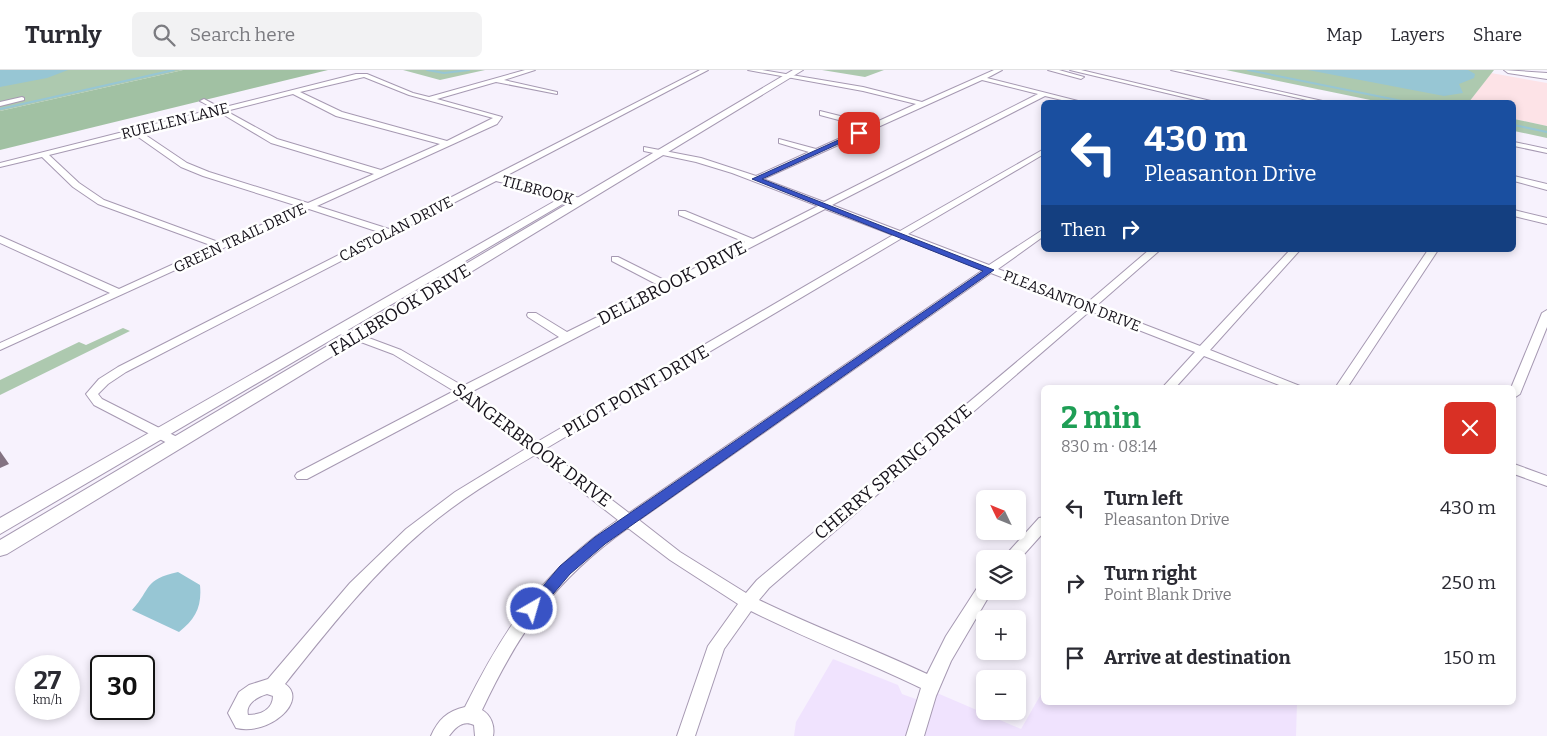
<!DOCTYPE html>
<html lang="en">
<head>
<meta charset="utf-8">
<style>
  :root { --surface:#fff; --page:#f2f2f3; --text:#2b2b33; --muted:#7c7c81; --line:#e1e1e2 }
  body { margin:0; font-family:Bitter,serif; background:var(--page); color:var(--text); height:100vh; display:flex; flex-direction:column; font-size:19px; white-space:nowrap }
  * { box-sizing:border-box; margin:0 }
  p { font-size:16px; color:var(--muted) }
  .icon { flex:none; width:28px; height:28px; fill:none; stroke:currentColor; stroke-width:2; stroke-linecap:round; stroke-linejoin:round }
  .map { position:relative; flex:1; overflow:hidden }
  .drawer { position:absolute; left:1041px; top:315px; width:475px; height:320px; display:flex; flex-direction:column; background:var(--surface); border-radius:8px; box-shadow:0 2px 8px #0003 }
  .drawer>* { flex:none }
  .top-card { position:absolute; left:1041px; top:30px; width:475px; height:152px; border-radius:8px; box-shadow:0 2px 8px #0003; background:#1a4fa0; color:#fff; overflow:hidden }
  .needle { width:32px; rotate:313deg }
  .fabs { position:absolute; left:976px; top:420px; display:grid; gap:10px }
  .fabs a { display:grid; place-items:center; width:50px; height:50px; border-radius:8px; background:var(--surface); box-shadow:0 2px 8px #0003; font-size:25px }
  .speed { position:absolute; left:15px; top:585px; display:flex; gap:10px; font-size:25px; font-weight:700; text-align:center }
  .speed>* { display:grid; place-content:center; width:65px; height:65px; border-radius:50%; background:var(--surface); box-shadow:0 2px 8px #0003; line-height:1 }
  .speed small { font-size:12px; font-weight:400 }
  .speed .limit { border:2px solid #111; border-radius:8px; background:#fff; color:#111 }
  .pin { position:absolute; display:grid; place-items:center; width:42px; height:42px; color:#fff; margin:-21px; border-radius:10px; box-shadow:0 2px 8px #0006 }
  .me { position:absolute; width:55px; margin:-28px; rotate:38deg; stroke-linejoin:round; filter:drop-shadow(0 0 4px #0008) }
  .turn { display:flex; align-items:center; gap:18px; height:105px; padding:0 20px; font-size:22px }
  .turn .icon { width:65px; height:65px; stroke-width:2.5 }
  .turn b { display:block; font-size:35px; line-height:42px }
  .then { display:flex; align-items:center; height:48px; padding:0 20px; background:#0003; gap:10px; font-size:19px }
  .round { display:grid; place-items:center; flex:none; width:52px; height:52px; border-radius:8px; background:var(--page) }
  .head { display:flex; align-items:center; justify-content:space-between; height:85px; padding:0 20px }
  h1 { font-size:30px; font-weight:700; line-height:38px; color:#1e9e55 }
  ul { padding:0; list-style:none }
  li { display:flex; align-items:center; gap:15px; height:75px; padding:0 20px }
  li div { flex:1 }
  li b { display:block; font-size:19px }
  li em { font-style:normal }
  header { display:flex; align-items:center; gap:30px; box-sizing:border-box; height:70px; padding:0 25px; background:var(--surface); border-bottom:1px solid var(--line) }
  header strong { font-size:24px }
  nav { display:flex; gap:28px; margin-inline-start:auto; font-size:18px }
  .search { width:350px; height:45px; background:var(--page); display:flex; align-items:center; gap:12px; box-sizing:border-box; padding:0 18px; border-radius:8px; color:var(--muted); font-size:19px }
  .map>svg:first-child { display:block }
</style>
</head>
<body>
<header>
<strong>Turnly</strong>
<div class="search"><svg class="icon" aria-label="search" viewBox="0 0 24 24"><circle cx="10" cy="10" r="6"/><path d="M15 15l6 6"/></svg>Search here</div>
<nav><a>Map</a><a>Layers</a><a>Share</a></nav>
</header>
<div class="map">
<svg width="1547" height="666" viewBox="0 0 1547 666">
  <rect width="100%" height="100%" fill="#f7f2fd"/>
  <path fill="#f0e3fe" d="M833 589 898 615 902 624 932 635 937 623 1021 659 1044 619V632L1297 633 1296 666H794L796 652Z"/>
  <path fill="#fde3e7" d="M1491 3 1547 13V56L1514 49V32H1469Z"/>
  <path fill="#adc9af" d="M0 0H183L0 41Z
    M403 0H485L440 10Z
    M822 0H884L865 7Z
    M1226 0H1494L1469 32H1380Z
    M1514 49 1547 56V68L1514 61Z
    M123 258 130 261 0 325V310L79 272 86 275Z"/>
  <path fill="#a1c1a3" d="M183 0H328L0 80V41Z"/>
  <path fill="#97c6d4" d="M0 0H68L47 8 0 17Z
    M1308 0H1468L1475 4 1474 8 1459 14 1463 23 1444 26Z
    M178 502 200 515C202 536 196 549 179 562L132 540C152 518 143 510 178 502Z"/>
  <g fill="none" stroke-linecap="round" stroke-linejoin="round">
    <path stroke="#97c6d4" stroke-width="2" d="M427 0 444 3 469 0
      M1248 0 1407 32
      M0 39 174 0
      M1514 55 1547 62"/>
    <g stroke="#a699b2" stroke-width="2">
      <path id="minor" d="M525 0H535L504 10 557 22V24L496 12 437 29 502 47 497 54 317 136 389 159 700 0H708L502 108 584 129V133L496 111 126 302 108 314 98 324 102 329 183 370 185 373 183 376H173L94 335 86 324 99 309 118 297 382 163 309 139 0 280V273L110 223 0 173V166L119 219 213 176 98 134 73 117 42 87 0 97V93L214 39 202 32 200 31 204 29 221 38 356 4H367L413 23 429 27ZM364 7 409 25 493 48 447 71 342 42 300 22ZM293 24 336 46 440 74 381 100 277 69 226 41ZM219 42 271 73 374 104 308 133 209 102 187 93 141 62ZM134 64 181 97 203 106 301 137 221 173 104 130 79 113 49 85Z
        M748 0H762L863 17 922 32 994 0H1002L987 8 1078 31 1079 32H1070L1045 26 832 135 900 161 1044 79V84L908 164 989 195 1044 159V166L998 199 1087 233 1149 180H1160L1096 236 1200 276 1290 180H1300L1210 280 1305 318H1287L1204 286 1175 318H1162L1195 282 1090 241 769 518 759 530C814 557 872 578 927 604L946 566 979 515 985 513V521H992L951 591 936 626 924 666H906L921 618C865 591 807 569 751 541L724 579 695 666H677L708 576 738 534 670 490 628 458C556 509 519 561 482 640 491 645 495 656 493 666H475L474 655C463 650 456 657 449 666H431C438 650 447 641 465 637 506 555 542 502 618 450L535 385C497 407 459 430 425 459 372 504 328 560 285 614 309 630 270 666 236 658L228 643 239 622 249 615 268 609 350 513 406 459 455 422 527 378 462 327 307 409H297L295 406 297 403 454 321 393 284 334 262 332 260 334 258H342L401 280 463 316 559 267 528 247 527 245 528 243H536L567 262 660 216 612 191V187H618L668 212 745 172 679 145V141H685L753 169 818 136 732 103 696 92 644 81V77L701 88 756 106 809 82 779 73V69L816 79 865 57 820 45V41L872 54 916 34 863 21ZM982 10 1038 24 824 132 763 109ZM825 139 893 165 537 372 471 322ZM902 168 983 200 629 443 545 379ZM991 203 1081 238 757 510 746 523 680 482 639 450ZM267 624 273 626C273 640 260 645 248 645 245 634 257 627 267 624Z
        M1048 0H1059L1084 7 1081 9Z
        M1070 0H1081L1215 32H1204Z
        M1171 0H1183L1327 32H1316Z
        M22 27 24 28V30L0 36V32Z
        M1514 72 1547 79V83L1514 76Z
        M1514 106 1547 114V120L1514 111Z
        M1514 140 1547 148V154L1514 146Z
        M1428 180H1438L1347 318H1335Z
        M1547 240V257L1520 324 1514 328V318H1511L1542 243Z
        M1514 394 1547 406V416L1514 404Z
        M1044 447V462L1018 491V489H1002L1039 448Z"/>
    </g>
    <g stroke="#a699b2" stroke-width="2">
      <path id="major" d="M793 0H803L7 484 0 486V470Z
        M1504 0 1547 3V9L1508 3Z
        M562 127 568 130 566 132 0 464V448Z"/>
    </g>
    <use href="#minor" fill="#fff" fill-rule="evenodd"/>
    <use href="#major" fill="#fff" fill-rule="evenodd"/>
  </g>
  <path fill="#847382" d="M0 381 9 394 0 398Z"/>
  <path fill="#3953c5" stroke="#253680" d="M856 62 862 63 762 109 994 200 605 474 570 504 537 543H527L525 539 527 535 560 496 595 467 983 201 752 109Z"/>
  <g text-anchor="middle" stroke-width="5" stroke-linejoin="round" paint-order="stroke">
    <g font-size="15" fill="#16121b" stroke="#fff">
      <text transform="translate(175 51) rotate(-14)" y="5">RUELLEN LANE</text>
      <text transform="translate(538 120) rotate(15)" y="5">TILBROOK</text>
      <text transform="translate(396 159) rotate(-27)" y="5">CASTOLAN DRIVE</text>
      <text transform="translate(240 168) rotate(-25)" y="5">GREEN TRAIL DRIVE</text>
      <text transform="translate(1072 231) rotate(21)" y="5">PLEASANTON DRIVE</text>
    </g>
    <g font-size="18" fill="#16121b" stroke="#fff">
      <text transform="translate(672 213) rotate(-27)" y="6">DELLBROOK DRIVE</text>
      <text transform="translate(400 240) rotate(-31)" y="6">FALLBROOK DRIVE</text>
      <text transform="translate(636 321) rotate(-30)" y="6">PILOT POINT DRIVE</text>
      <text transform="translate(532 375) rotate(37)" y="6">SANGERBROOK DRIVE</text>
      <text transform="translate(893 402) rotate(-40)" y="6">CHERRY SPRING DRIVE</text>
    </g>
  </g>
</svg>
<div class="fabs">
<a><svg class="needle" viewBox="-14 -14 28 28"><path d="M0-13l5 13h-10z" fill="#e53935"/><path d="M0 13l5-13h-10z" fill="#7c7c81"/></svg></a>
<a><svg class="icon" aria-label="layers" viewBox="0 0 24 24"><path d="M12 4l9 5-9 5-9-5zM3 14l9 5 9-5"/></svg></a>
<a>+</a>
<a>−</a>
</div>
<div class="speed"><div>27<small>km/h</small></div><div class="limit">30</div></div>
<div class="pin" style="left:859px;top:63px;background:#d93025"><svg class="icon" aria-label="arrive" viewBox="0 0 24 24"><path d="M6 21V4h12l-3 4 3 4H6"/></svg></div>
<svg class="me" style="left:532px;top:539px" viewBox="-20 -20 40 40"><circle r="17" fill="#3953c5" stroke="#fff" stroke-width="3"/><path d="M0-11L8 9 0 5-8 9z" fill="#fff"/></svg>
<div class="top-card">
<div class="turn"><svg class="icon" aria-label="left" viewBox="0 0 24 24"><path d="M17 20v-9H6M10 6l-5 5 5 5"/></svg><div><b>430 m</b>Pleasanton Drive</div></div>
<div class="then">Then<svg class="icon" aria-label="right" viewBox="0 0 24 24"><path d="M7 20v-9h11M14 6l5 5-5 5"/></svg></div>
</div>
<section class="drawer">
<div class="head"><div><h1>2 min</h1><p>830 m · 08:14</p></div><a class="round" style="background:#d93025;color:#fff"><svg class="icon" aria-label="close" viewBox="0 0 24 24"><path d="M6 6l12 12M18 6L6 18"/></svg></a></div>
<ul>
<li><svg class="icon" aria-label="left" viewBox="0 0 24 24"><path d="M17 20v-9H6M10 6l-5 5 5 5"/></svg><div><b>Turn left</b><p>Pleasanton Drive</p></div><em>430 m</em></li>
<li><svg class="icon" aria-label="right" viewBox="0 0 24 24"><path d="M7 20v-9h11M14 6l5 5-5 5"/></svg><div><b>Turn right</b><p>Point Blank Drive</p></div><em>250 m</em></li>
<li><svg class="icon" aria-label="arrive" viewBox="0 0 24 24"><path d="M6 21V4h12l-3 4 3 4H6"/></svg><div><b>Arrive at destination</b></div><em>150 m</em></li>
</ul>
</section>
</div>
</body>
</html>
